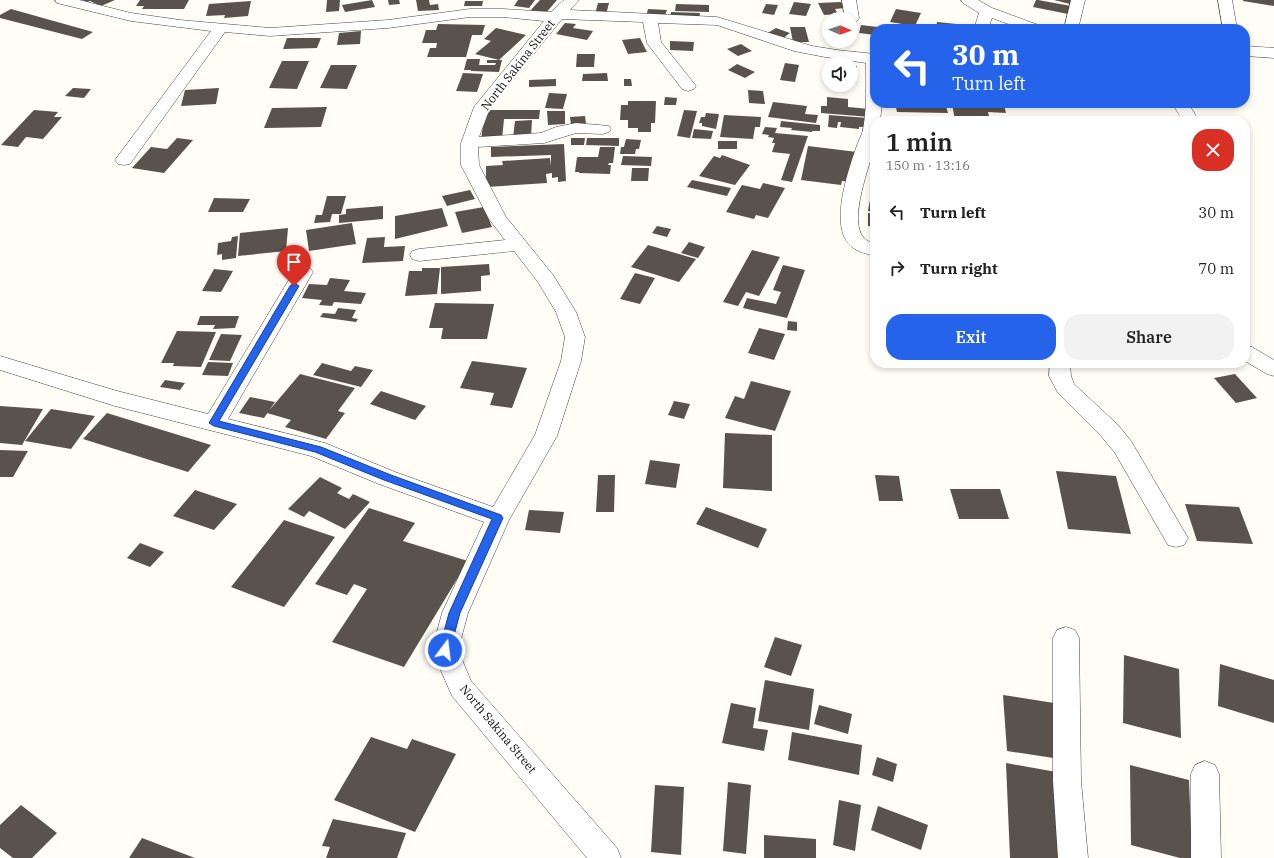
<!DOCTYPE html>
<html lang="en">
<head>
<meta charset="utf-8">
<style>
  :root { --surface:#fff; --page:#f2f2f2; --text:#222; --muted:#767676; --accent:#2563eb }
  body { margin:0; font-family:"IBM Plex Serif",serif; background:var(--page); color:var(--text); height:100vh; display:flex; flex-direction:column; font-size:15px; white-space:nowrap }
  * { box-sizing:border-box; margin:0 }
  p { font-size:13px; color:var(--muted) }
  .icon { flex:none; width:22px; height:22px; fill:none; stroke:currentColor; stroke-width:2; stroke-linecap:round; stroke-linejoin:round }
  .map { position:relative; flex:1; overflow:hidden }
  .side { position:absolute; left:870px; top:116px; width:380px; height:252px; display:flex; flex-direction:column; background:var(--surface); border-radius:16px; box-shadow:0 2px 6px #0003 }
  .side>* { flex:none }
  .hud { position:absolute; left:870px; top:24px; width:380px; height:84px; border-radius:16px; box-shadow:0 2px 6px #0003; background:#2563eb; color:#fff; overflow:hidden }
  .needle { width:26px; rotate:92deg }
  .fabs { position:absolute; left:822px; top:12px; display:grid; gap:8px }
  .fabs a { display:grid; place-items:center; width:36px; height:36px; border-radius:50%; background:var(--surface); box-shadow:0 2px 6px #0003; font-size:20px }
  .pin { position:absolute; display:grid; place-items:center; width:34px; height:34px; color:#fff; margin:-41px -17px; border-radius:50% 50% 50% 0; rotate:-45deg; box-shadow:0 0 4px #0007 }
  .pin .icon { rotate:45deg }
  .me { position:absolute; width:44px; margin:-22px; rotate:15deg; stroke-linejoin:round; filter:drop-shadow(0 0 3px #0008) }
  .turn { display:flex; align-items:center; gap:14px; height:84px; padding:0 16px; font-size:18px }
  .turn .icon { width:52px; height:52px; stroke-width:2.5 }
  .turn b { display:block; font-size:28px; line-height:34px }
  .round { display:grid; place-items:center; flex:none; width:42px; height:42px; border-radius:16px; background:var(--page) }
  .summary { display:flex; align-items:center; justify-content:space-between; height:68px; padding:0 16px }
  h1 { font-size:24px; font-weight:600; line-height:30px }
  .button { display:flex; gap:8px; margin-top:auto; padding:8px 16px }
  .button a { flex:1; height:46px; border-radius:16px; background:var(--accent); color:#fff; font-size:16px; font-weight:600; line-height:46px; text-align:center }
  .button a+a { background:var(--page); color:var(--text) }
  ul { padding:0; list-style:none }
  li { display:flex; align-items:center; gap:12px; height:56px; padding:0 16px }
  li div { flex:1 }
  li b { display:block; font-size:15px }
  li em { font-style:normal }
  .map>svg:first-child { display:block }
</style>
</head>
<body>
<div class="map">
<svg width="1274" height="858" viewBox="0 0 1274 858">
  <rect width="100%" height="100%" fill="#fffdf5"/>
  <path fill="#5a524d" d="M82 0H115L101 6 90 1 87 2Z
    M140 0H189L184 9H142L144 6H136Z
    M327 0H340L339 11 326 12Z
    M372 0 375 7 345 12 342 5Z
    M388 0H399L400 4 389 5Z
    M416 0H429L430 5 438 4 439 10 418 11Z
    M518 0H535L529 8 514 6Z
    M540 0H557L545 14 530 11Z
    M1036 0H1038L1071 6 1068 14 1033 7Z
    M1054 0H1073L1070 4Z
    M1243 0H1274V6L1243 1Z
    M251 1 248 16 224 18 225 15 206 16 209 4Z
    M465 1H483L482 6H464Z
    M794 2 811 4 806 16 789 14Z
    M841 2 845 8 835 9 838 14 824 15 818 3Z
    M598 3H609L606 15 595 14Z
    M676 4 709 5V12L675 11Z
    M766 4 778 5 774 15 762 13Z
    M11 9 93 32 82 39 0 18V15Z
    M648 9 667 10 664 18 646 17Z
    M896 9 921 13 915 26 890 22Z
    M671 12 700 13 699 19 670 18Z
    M937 22 966 25V29H936Z
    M565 23 576 24 573 28 593 31 587 40 556 34Z
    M438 24 485 25 482 35H472L466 57H427L430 48H436L437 43H422L426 30H436Z
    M861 25 886 28V29H875V35L859 33Z
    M790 27H805L809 42H793Z
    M496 28 526 35 499 60 475 54 491 41 484 39Z
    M776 28 790 33 782 39 766 34Z
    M361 31 360 44 337 45 339 33Z
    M287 38H321L317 48 283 49Z
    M640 38 647 52 628 54 622 40Z
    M670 41 694 42 693 51 670 50Z
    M741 44 752 51 738 56 727 49Z
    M577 54H595L594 67H576Z
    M467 59H480L479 65H495L496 63H487V60H502L499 72 471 71V70H464Z
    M282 61H309L297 89 269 88Z
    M785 63 799 65 795 82 780 80Z
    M737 64 755 72 745 78 728 70Z
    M331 65H357L347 89 320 88Z
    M851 66H857L856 83 851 82Z
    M463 73 483 74 477 92 456 91Z
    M607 73 608 81H582L583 74Z
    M556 79V86L529 87V80Z
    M624 79H631L632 86H624Z
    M73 88 91 89 84 98 65 96Z
    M219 88 216 104 181 106 185 90Z
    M748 90 763 91 765 104 749 103Z
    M549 93 567 94 563 109 545 108Z
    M665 97 677 98 676 105H664Z
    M827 97 848 99V107L870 109V117L821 113V106H827Z
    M628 101H656L655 123H651V132H638V128H628V120H620L621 105H628Z
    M773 102 807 106 805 114 818 115 816 123 768 117Z
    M895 103H945L948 113 897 112Z
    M952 103 1004 105 1006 113 988 112 990 121H955Z
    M327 107 321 127 264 128 272 108Z
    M34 110 58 112 54 117H62L43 139 26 137 18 147 1 145Z
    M485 110H540L539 119H504L502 140H481Z
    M684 110 697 111 690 138 677 136Z
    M547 111H565V124L548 125Z
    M706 113 719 114 716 129 702 126V123H699L701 117H705Z
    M724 115 761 117 760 127H755L753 139 720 137Z
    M829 115 868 118 862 132 863 127H859V129L840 127 841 122H838L837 128 828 127Z
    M585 116 586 124 571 125 570 117Z
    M532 120 531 137 513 138 515 121Z
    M781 121 820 125V131H812V132L791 130 792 128 780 127Z
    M765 127 777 128 775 133 808 136 792 182 781 180 790 154 772 152 775 143H772L774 138 768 137 769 135 762 134Z
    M694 129 713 131 711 139 692 138Z
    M177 138 193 140 164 173 132 168 151 147 167 149Z
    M571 138H585L584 145H571Z
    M587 138H619V146L586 145Z
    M626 139 641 140 639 149H636L635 154H620L621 147H624Z
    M718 141H737V149H718Z
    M564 144 566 181 558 182V177L552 178V173L546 174 547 183 486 187V166L503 165 502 161 550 158 551 166V155L491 157V147Z
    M808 146 857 152 852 182 842 181 841 185 801 180Z
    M600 147H615L613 163H609L608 165H611L610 174 579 173V172H575L577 157H598Z
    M722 155 750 165 735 185 699 176 714 156 720 158Z
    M623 156 652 157 651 166 621 165Z
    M632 168H649L648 181H631Z
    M874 177H875V212L868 211Z
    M692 180 731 188 727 196 687 187Z
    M763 183 785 188 768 218 756 215 754 219 726 212 742 185 760 189Z
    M470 190 475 199 447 206 442 196Z
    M327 196H346L341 214H332L330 222 314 223 316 215H322Z
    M214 198 250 199 243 212H208Z
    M383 206V219L339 223V215L346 214V209Z
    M484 207 492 227 462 233 455 212Z
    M442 208 448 226 395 239V216Z
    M868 213 875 214V227L868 226Z
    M352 223 356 244 309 251 306 230Z
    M657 226 671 229 667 237 652 233Z
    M871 227H875V241H873V235L871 234Z
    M288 228 286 251 238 256 240 233Z
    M238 236 236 258 222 260V254L217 255 218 243 231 241 232 237Z
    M385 237 384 247 405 246 403 261 362 263 367 238Z
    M689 242 705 247 698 258 681 253Z
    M648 245 696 259 679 282 631 267Z
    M752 250 780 257 759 296 746 292 738 306 723 302Z
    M489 264 490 275 481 276V291L441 294V267Z
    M783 265 805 270 787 318 743 308 747 298 776 304 781 292 773 290Z
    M422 268H440L437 294 405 296 409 271H422Z
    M214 269 233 271 221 292 202 291Z
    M635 273 655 278 640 304 620 299Z
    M330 278 350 280 344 291 366 293 361 304 334 302 332 306 319 305 322 300 302 298 309 284 327 285Z
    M435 303 494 304 487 339H441L443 328H429Z
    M338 308 356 310 352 318 358 319 356 322 320 317 323 313 335 314Z
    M200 316H239L235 328 213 329 215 325H197Z
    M788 321 797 322V331L787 330Z
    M759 328 785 334 774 360 748 353Z
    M177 331 216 332 201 367 173 366 174 363H161Z
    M221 334 242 335 230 361 209 360Z
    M472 361 527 368 512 408 490 405 494 393 460 388Z
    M208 362 233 363 228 376 202 375Z
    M322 363 351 371 355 366 373 370 361 387 313 375Z
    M300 374 355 388 338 411 345 413 326 439 285 427 291 420 267 413Z
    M1235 374 1257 398 1236 403 1214 378Z
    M165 380 185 383 180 390 160 387Z
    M751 381 791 391 775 431 725 418 735 396 744 399Z
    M381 391 426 406 415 420 370 404Z
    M250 397 275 402 264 418 239 413Z
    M674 401 690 404 684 419 668 415Z
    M0 406 43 409 22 445 0 443Z
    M51 409 95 416 71 449 25 441Z
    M107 413 211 445 188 472 83 439Z
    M725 433 772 435V491L723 488Z
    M0 450 28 451 13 477H0Z
    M650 460 680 464 676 488 645 484Z
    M1056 471 1116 476 1131 534 1068 529Z
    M598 475H615L614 512H596Z
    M875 475 899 476 903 501H879Z
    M320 477 342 488 337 493 349 499 353 494 370 502 345 529 309 511 304 517 288 509Z
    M950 489H1000L1009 519H959Z
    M195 490 237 504 214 530 173 516Z
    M1185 504 1239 507 1253 544 1197 541Z
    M706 507 767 529 758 548 696 524Z
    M369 508 415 523 403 541 468 561 404 667 332 642 367 589 354 584 347 595 315 584Z
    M529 510 564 512 560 533 525 530Z
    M284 520 335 537 284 607 231 587Z
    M140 543 164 552 150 567 127 558Z
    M775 637 802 645 791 676 764 667Z
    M1124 655 1179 669 1181 738 1123 723Z
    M1220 664 1274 680V723L1218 706Z
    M765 680 814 689 809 730 758 721Z
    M1003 695 1054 703 1060 759 1007 751Z
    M731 703 756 708 753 728 768 730 764 751 722 743Z
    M819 705 852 714 848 734 814 724Z
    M792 732 862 745 859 775 788 760Z
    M371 737 407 749 412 739 456 754 415 832 334 800Z
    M877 757 897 764 893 782 872 775Z
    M1006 763 1062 773 1068 858H1010Z
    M1130 765 1189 780 1192 858H1180L1131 845Z
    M728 782 751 785 746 854 723 851Z
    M655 785 684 787 681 855 651 852Z
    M839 800 861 805 855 851 833 845Z
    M21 805 57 833 32 858H13L0 848V825Z
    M878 806 928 825 921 850 871 830Z
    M333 819 406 833 397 858H326L330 847 322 846Z
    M764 835 816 839V858H764Z
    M142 838 195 858H129Z"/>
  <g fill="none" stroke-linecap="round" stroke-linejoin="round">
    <g stroke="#444" stroke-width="1">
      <path id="street" d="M55 0H79L131 13 180 20 270 28 388 20 470 9H503L551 12 564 0H579L570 10 717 17 812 46 837 50 875 54V103H882L880 121H875C875 128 876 136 875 143 871 164 847 220 864 238 867 241 871 243 875 244V256C867 254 858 252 852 247 828 229 848 171 856 148 858 142 861 137 863 130 867 108 866 85 866 63L825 57 794 51 717 25 658 23 661 42 696 86 694 89 688 91 682 89 647 43 643 22 562 19 490 108 479 137 541 133 556 127 576 123 609 126 611 129 609 132 603 134 576 133 544 143 478 147 479 165 506 217 553 275 576 312 585 337 581 361 557 436 509 520 468 613 458 650 471 681 617 848 621 858H587L452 696 432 650 442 613 484 522 379 484 311 456 115 406 0 370V356L117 391 208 414 296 268 303 266 310 268 313 272 228 419 325 443 395 472 493 507 535 435 561 361 565 337 556 312 538 282 514 251 419 261 412 259 410 255 412 251 419 249 505 240 489 219 461 165V143L474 107 544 21 503 17H470L388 28 270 36 225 32 130 164 124 165 118 164 115 160 211 31 131 21 57 3Z
        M842 0H856L859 18 857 21 852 22 851 19H845Z
        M961 0H978L992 8 1041 26 1043 29H1022L992 18 988 29H974L979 13 963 3Z
        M1071 0H1085L1078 29H1064Z
        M1218 0H1232L1237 29H1223Z
        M1245 46 1274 48V58L1245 56Z
        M1172 103H1188L1196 116V121H1180V116Z
        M1245 345 1252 347 1274 360V376L1267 374 1245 361Z
        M1050 363H1070L1071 376 1074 384 1118 425 1131 441 1188 538 1184 545 1176 547 1168 545 1115 453 1102 437 1058 393 1049 376Z
        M1066 627 1075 630 1079 638 1081 781 1088 858H1058L1053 781V638L1057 630Z
        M1205 761 1215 765 1219 774 1221 858H1191V774L1195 765Z"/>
    </g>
    <use href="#street" fill="#fff" fill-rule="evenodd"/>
  </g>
  <path fill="#2563eb" stroke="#184099" d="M294 283 299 286 219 421 321 447 391 475 501 515 503 518 460 613 449 654 445 655 441 654 439 650 449 613 492 519 384 480 315 452 214 426 209 423 290 286Z"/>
  <g text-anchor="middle" stroke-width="4" stroke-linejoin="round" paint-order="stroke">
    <g font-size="12" fill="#111" stroke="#fff">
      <text transform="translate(518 65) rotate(-52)" y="4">North Sakina Street</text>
      <text transform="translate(498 729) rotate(50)" y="4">North Sakina Street</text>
    </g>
  </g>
</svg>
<div class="fabs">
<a><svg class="needle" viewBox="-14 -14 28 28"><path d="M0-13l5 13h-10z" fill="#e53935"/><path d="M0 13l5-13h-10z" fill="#767676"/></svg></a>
<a><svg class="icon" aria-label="sound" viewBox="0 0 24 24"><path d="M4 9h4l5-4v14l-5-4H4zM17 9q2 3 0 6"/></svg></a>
</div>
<div class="pin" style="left:294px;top:286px;background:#d93025"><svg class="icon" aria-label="arrive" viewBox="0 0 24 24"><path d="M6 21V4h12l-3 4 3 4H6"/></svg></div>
<svg class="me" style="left:445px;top:650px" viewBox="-20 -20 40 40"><circle r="17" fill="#2563eb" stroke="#fff" stroke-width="3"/><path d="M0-11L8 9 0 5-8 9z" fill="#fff"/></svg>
<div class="hud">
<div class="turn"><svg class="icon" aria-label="left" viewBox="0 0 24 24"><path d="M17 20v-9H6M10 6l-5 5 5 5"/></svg><div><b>30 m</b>Turn left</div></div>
</div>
<section class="side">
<div class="summary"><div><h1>1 min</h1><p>150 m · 13:16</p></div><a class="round" style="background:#d93025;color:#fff"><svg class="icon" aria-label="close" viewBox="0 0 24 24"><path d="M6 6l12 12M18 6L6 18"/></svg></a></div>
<ul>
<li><svg class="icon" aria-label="left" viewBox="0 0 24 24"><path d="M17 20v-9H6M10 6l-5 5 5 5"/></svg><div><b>Turn left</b></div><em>30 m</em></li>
<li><svg class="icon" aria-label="right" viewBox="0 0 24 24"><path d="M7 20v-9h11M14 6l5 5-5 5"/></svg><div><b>Turn right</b></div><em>70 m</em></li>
</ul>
<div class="button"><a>Exit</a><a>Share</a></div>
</section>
</div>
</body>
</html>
